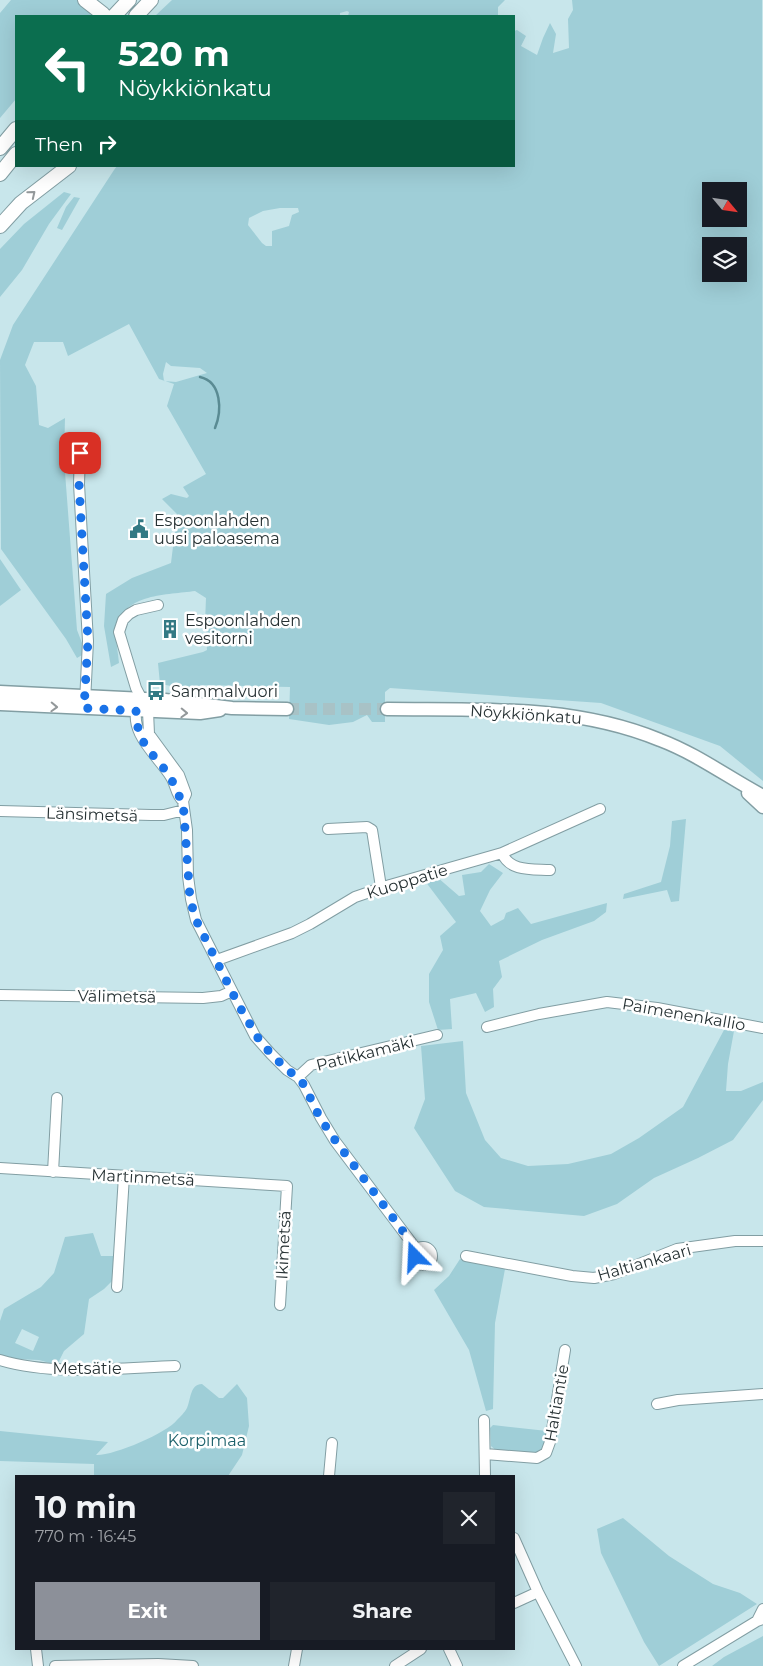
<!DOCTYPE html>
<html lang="en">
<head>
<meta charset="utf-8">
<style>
  :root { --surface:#171b24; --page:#20242c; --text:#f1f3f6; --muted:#9ea1a6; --accent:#8c9099 }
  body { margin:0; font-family:Montserrat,sans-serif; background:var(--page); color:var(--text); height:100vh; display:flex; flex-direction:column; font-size:19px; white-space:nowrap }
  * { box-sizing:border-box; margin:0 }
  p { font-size:16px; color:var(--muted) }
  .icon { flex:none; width:28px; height:28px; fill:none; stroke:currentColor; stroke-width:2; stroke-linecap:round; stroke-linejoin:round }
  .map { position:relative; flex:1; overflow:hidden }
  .side { position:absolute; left:15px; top:1475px; width:500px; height:175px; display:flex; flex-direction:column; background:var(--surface); border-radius:0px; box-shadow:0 5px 20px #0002 }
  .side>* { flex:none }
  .guide { position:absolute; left:15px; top:15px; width:500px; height:152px; border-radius:0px; box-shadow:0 5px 20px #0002; background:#0b6e4f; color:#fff; overflow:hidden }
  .needle { width:32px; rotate:119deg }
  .tools { position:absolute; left:702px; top:182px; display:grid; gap:10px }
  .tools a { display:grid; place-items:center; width:45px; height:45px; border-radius:0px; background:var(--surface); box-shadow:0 5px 20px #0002; font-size:25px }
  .pin { position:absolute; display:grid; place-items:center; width:42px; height:42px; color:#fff; margin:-21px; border-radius:10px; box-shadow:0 2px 8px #0006 }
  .me { position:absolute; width:55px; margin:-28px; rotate:339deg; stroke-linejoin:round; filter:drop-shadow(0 0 4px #0008) }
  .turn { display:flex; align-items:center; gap:18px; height:105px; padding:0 20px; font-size:22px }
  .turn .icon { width:65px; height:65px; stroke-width:2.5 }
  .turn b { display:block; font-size:35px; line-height:42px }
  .then { display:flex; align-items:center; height:48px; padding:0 20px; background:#0003; gap:10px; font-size:19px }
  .round { display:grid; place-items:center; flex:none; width:52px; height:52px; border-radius:0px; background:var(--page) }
  .head { display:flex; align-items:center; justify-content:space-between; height:85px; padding:0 20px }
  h1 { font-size:30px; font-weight:700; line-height:38px }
  .button { display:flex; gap:10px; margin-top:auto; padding:10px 20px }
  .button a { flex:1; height:58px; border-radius:0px; background:var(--accent); color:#fff; font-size:20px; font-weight:700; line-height:58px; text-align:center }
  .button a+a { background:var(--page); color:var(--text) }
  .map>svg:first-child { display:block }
</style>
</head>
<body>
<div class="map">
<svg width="763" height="1666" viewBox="0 0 763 1666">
  <rect width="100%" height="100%" fill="#c8e6eb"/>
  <path fill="#9fced7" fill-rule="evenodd" d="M11 0H78L93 16H16V99L0 118V13Z
    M172 0H505L498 7V16H348L349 12 347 11 340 13V16H155Z
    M572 0H762L763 781 720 746 601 703 390 688 385 692V722H372L367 715 353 722 329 725 289 719 290 687 204 685 183 688 160 684 158 663 203 652 207 650 205 622 206 598 195 591C168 595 123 593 117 628 115 639 118 652 119 663L111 667 104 626 106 594 132 578 171 563 177 514 162 499 171 494 187 498 189 496 183 487 206 474 167 406 174 384 159 379 129 324 68 356 63 342H34L25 365 36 386 39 425 48 428 65 418 64 459 77 630 82 643V655L77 658 66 639 1 549 0 360 13 325 114 170 117 166H514V31L517 30 526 36 521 46 537 55 543 38 550 23 556 34 553 53 569 48 568 19 573 10ZM711 191H739V219H711ZM280 208H298L299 212 292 215 289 226 272 231V246H266L262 243 248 225 249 218 263 211ZM711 246H739V274H711ZM166 362 171 366 200 368 207 373 176 382 164 381 163 374Z
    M64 192 71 194 49 224 22 270 0 297V249L24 224Z
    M74 197 80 198 62 230 57 228 66 207Z
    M0 559 21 590 0 606Z
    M686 819 679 901 671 902 667 890 623 899 624 894 661 882 670 846 672 821Z
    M489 864 503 873 490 890 480 911 491 926 504 919 506 913 518 908 531 924 607 903 606 912 594 921 542 940 499 961 502 977 493 989 494 1007 485 1012 476 993 450 999 452 1029 438 1030 429 1002V974L443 950 440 936 456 922 425 881 437 877 459 896 465 895 462 875 481 872Z
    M724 1030 734 1031 728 1064 726 1091H741L763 1082V1100L733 1140 698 1158 654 1178 617 1204 584 1216 484 1207 455 1191 414 1128 425 1099 421 1046 463 1041 466 1093 485 1140 501 1158 528 1166 568 1164 611 1154 639 1138 683 1107Z
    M93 1233 101 1256H114L113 1280 104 1289 89 1299 84 1334 64 1351 57 1365 39 1360 13 1359 0 1355V1321L4 1309 41 1287 54 1273 65 1237ZM22 1329 39 1337 33 1351 15 1343Z
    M460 1259 505 1269 495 1323 493 1409 486 1411 469 1350 434 1290 449 1276Z
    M202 1384 219 1398H223L237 1384 247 1398 249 1426 242 1455 228 1476H94V1464L0 1461V1431L108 1442 96 1455C113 1456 167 1433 177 1420 180 1417 185 1412 187 1408 191 1399 190 1384 202 1384Z
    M493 1425 547 1431 544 1448 538 1454 498 1452 491 1446 490 1428Z
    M623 1518 669 1556 713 1584 740 1593 757 1604 659 1666 644 1642 601 1553 597 1529Z
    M763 1636V1666H712L724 1657Z"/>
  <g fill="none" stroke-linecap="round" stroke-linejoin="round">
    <path stroke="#5a8b93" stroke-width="2.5" d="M200 377C222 382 222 411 215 428"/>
    <path stroke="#a8c2c6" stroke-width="12" stroke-dasharray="12 6" stroke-linecap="butt" d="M287 709H387"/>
    <g stroke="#829ea3" stroke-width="12">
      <path id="minor" d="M80 453 79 484 88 641 85 702
        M158 605 136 610 129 614 123 620 119 632 136 688 148 711 149 734 179 775 186 794 183 801 187 830 188 876 191 899 196 920 255 1036 271 1054 287 1070 298 1077 304 1085 321 1118 335 1141 417 1250
        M138 705C127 732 158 756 171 777 176 785 176 795 183 801
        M0 811 151 815H164L184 810
        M328 829 367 827 372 830 381 887
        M502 853C510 872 532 869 550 870
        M217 960 292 933 310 924 355 897 390 885 502 853 600 809
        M0 995 203 998 221 996 232 991
        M487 1027 539 1014 607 1002 657 1008 763 1028
        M298 1077 311 1065 437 1035
        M0 1168 287 1186 280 1305
        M53 1172 57 1098
        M414 1256a9 9 0 1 1 18 0a9 9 0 1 1-18 0Z
        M466 1256 572 1276 594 1278 614 1274 677 1249 735 1241H763
        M117 1287 124 1176
        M0 1360C52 1376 121 1368 175 1366
        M657 1404 678 1400 763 1394
        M484 1420 485 1476
        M485 1454 537 1458 546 1453 550 1442 565 1350
        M329 1476 332 1443
        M514 1538 538 1592 576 1666
        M514 1603 538 1592
        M757 1621 763 1609
        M36 1649 38 1666
        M449 1649 457 1666
        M55 1666 158 1664 193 1666
        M294 1666 297 1649
        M395 1666 421 1649
        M683 1666 757 1621 763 1619"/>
    </g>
    <g stroke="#829ea3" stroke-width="15">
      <path id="major" d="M0 692 165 700 232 708 287 709
        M0 704 200 713 220 710
        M387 709C479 710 573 704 660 740 697 754 729 778 763 796
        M748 793 763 807"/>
    </g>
    <g stroke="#829ea3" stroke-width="16">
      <path id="highway" d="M85 0 103 14
        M114 16 129 0
        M136 16 151 0
        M0 148 16 129
        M0 174 16 154
        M0 226 21 203 69 166"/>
    </g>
    <use href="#minor" stroke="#fff" stroke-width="10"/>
    <use href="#major" stroke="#fff" stroke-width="12"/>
    <use href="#highway" stroke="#fff" stroke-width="14"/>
  </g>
  <defs><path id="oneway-chevron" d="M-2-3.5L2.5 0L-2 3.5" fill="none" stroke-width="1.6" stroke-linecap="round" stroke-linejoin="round" transform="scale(1.25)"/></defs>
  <g stroke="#93989a">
    <use href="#oneway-chevron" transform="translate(32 194) rotate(-39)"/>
    <use href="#oneway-chevron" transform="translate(54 707) rotate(2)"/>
    <use href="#oneway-chevron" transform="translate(184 713) rotate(2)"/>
  </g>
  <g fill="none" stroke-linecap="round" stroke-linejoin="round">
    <path stroke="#1a73e8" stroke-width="9" stroke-dasharray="0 16.2" d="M80 453 79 484 88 641 84 708 136 711C137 719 137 727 140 735 146 750 161 763 170 777 175 785 176 794 183 801L190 899 196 920 238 1004 261 1043 287 1070 298 1077 304 1085 320 1118 335 1140 417 1250 415 1257"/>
  </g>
  <defs>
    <g id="civic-bare" transform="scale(1.5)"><path d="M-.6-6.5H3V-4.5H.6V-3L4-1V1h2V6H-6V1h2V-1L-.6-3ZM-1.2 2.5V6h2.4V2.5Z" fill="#327984" stroke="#fff" stroke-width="2.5" paint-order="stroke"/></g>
    <g id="building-bare" transform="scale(1.5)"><path d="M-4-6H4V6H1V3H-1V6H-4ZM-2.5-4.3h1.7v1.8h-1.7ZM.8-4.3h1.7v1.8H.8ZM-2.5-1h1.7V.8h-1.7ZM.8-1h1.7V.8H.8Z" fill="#327984" stroke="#fff" stroke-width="2.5" paint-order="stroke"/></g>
    <g id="bus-bare" transform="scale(1.5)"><path d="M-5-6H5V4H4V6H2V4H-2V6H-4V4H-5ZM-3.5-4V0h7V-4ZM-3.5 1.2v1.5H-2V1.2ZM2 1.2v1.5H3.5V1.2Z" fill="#327984" stroke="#fff" stroke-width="2.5" paint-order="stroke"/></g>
  </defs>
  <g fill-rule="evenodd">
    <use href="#civic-bare" x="139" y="529"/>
    <use href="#building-bare" x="170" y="629"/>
    <use href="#bus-bare" x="156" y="691"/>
  </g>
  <g text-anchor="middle" stroke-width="5" stroke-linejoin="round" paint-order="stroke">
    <g font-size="16" fill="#273234" stroke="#fff" text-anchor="start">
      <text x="154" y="526">Espoonlahden<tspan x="154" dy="18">uusi paloasema</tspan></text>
      <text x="185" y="626">Espoonlahden<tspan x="185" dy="18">vesitorni</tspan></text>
      <text x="171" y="697">Sammalvuori</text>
    </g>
    <g font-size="16" fill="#273234" stroke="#fff">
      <text transform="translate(526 714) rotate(4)" y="6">Nöykkiönkatu</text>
      <text transform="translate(92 814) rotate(2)" y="6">Länsimetsä</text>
      <text transform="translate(407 881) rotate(-17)" y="6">Kuoppatie</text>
      <text transform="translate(117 996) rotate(1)" y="6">Välimetsä</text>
      <text transform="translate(684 1014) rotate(10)" y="6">Paimenenkallio</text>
      <text transform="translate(365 1053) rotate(-14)" y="6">Patikkamäki</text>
      <text transform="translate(143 1177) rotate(3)" y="6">Martinmetsä</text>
      <text transform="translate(283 1245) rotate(-87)" y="6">Ikimetsä</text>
      <text transform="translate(644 1262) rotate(-16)" y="6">Haltiankaari</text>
      <text x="87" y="1374">Metsätie</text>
      <text transform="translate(556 1403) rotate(-80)" y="6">Haltiantie</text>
    </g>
    <g font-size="16" fill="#1b606a" stroke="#fff">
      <text x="207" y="1446">Korpimaa</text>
    </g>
  </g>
</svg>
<div class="tools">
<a><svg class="needle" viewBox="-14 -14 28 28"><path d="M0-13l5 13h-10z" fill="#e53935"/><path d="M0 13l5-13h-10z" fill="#9ea1a6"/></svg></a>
<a><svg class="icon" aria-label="layers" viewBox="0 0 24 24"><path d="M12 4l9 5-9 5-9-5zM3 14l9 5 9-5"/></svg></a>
</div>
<div class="pin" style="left:80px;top:453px;background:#d93025"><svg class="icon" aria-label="arrive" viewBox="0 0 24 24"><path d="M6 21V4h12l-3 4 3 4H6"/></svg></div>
<svg class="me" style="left:415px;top:1257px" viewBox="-20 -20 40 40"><path d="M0-17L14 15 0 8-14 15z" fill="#1a73e8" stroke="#fff" stroke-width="4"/></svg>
<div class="guide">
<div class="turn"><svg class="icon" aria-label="left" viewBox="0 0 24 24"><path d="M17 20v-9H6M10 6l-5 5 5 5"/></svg><div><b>520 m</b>Nöykkiönkatu</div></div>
<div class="then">Then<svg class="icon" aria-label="right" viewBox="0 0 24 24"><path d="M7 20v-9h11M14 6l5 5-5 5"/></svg></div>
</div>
<section class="side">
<div class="head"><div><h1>10 min</h1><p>770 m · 16:45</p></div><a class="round"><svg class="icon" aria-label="close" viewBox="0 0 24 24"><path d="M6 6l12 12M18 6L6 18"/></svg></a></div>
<div class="button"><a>Exit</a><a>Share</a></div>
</section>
</div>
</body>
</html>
